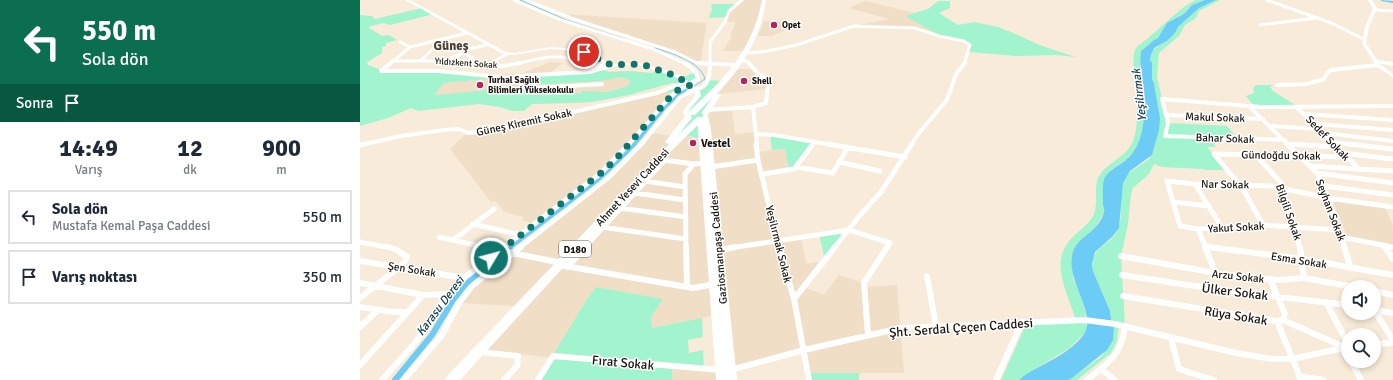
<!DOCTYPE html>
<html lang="tr">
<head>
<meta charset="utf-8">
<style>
  :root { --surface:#fff; --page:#f2f2f3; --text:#1f2937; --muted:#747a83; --line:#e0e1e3 }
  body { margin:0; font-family:Signika,sans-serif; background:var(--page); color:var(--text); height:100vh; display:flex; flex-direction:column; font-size:15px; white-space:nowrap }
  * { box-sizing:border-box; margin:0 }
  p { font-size:13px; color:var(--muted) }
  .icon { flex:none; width:22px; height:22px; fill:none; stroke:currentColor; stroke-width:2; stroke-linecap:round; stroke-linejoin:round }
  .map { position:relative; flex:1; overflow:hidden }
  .drawer { display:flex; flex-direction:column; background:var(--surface); width:360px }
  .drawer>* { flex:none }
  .top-card { background:#0b6e4f; color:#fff; overflow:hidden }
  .fabs { position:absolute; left:981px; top:280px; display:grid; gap:8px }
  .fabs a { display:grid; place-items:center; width:40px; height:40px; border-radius:50%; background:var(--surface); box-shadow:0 2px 6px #0003; font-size:20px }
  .pin { position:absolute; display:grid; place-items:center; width:34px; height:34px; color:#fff; margin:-17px; border:2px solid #fff; border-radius:50%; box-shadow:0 1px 4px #0007 }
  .me { position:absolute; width:44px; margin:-22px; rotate:53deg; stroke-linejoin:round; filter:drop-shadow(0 0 3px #0008) }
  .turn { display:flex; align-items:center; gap:14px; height:84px; padding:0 16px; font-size:18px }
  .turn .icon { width:52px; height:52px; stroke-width:2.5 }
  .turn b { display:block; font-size:28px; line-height:34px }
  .then { display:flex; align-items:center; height:38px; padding:0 16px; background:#0003; gap:8px; font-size:15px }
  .eta { display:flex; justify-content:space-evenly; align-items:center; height:68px; text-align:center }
  .eta b { font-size:24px; font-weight:800; line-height:28px }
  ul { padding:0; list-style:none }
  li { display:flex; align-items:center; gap:12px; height:54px; margin:0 8px 6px; padding:0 8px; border:2px solid var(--line); border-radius:0px }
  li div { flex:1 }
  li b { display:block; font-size:15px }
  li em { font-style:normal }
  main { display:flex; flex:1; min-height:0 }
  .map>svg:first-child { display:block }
</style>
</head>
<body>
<main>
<section class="drawer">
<div class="top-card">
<div class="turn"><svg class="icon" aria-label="left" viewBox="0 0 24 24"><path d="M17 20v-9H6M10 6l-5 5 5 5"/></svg><div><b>550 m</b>Sola dön</div></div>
<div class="then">Sonra<svg class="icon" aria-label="arrive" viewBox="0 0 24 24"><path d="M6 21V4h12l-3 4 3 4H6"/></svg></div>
</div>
<div class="eta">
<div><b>14:49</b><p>Varış</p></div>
<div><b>12</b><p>dk</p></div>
<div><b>900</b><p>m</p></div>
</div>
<ul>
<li><svg class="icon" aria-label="left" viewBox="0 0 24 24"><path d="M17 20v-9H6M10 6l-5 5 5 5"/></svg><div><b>Sola dön</b><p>Mustafa Kemal Paşa Caddesi</p></div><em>550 m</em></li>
<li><svg class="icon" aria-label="arrive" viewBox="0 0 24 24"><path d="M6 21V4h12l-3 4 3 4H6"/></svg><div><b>Varış noktası</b></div><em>350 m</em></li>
</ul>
</section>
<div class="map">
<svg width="1033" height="380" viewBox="0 0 1033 380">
  <rect width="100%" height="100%" fill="#f8ebd9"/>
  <path fill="#f1dec7" d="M382 0H404V5L385 51H363L372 36 370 35 376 22H365L369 11Z
    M505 1 555 13 545 16 578 34 561 30 494 26 529 19 489 8Z
    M203 14 347 23 340 64 315 52Z
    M404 21H426L425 23 434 26 412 36H398Z
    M190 62 203 63 190 73 243 69 249 72 269 71 291 73 303 71 322 84 312 83 248 99 221 103 177 104 161 102 64 105 84 83 127 79 136 75 163 73Z
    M378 69H394L406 78 407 89 358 94Z
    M304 91 314 93 255 160 176 224 161 220 164 217 144 212 136 201 131 202 90 149 107 133Z
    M372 108 375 134 395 132 398 152 425 149 429 170 402 174 417 240 441 237 446 264 457 262 462 263 443 287 464 295 479 275 504 283 505 287 537 285 544 373H447L444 351 370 370 362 380H312V366L361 370 357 315 292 328 291 317 302 299 236 287 227 299 192 358 160 354 118 352 155 306 99 303 112 286 237 188 290 133 314 136 347 110Z
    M972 200 1025 208 1033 225V245L987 236Z"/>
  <path fill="#a2f4cf" d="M835 0H845L832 5 824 14 810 22 798 38 794 40 782 50 780 66 782 71 784 118 782 133 779 146 768 158 751 170 745 178 743 198 744 213 735 228 723 238 714 249 713 278 722 299 725 310 727 328 724 334 708 349 665 375 659 380H641L667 322 716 320C708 293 688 262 712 238 719 230 730 224 734 214 739 201 732 184 741 173 751 161 767 156 773 141 780 123 776 93 775 74 774 66 772 58 775 50 777 45 784 42 788 38 804 25 817 10 835 0Z
    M856 0H860L839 11 836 18 825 25 819 36 799 53 797 77 808 123 867 126 877 138H849L856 147H847L867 170H844L843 169 802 167 794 164 789 174 773 188 771 194 768 224 761 256 765 326 759 325 757 341 751 353 717 380H708L742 356 754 333 750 311 733 271C730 244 751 247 758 229 764 215 758 198 763 183 767 170 780 167 789 159 792 155 792 152 794 148 802 122 799 109 794 83L792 79V63L790 61 792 50 807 41 815 33 818 27 838 8Z
    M578 1H590V8L579 13 598 25 614 22 638 27 651 32 682 46 716 57 696 55 657 56 608 52 610 47 606 42 583 37 545 16 568 9Z
    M351 4H378L370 10 367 17 349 18 352 9Z
    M62 8 74 14 30 25 23 23 8 27 22 36 29 35 37 40 26 43V46L22 47V53L9 61 7 63 8 65 21 70 76 71 134 76 127 79 84 83 74 95 163 87 168 94 180 95 221 93 222 91 247 92 268 86 271 81 261 77 240 81 169 85 151 78 244 70 249 72 269 71 291 73 303 71 321 78 336 72 339 77 314 93 304 91 321 84 312 83 269 95 232 102 172 104 164 111H153L139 107 119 104 58 111 51 108 28 118 0 126V15L12 16 15 19Z
    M349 80 364 81 355 93H359L345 113 342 138 323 135 310 147H305L328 118 326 114 338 92Z
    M896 85H913L910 87 913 91 937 106 895 107 886 96 894 93 893 88Z
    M410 134 454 142 437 166 429 170 425 149 412 150Z
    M489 230 465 260 459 234Z
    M236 287 303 299 291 317 292 328 342 318 343 337 328 340 329 353 343 350 344 368 312 366V380H178L227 299Z
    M447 373H499V380H449Z"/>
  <path fill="#6dccf5" d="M845 0H856L839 8 818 27 815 33 807 41 794 48 791 55 790 61 792 62V79L794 83 800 118 799 130 792 155 770 171 763 183 759 228 753 236 735 252 732 264 733 271 750 311 752 325 754 328 753 340 747 350 712 378 708 380H659L665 375C684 363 711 353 724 334 738 312 702 278 714 249 719 238 732 233 739 223 740 221 744 215 744 212 745 210 743 206 743 204 743 197 742 182 745 177 751 168 761 165 768 158 788 141 786 96 781 73L782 71C779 64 781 58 781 51L794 40 798 38 807 23 824 14 832 5Z"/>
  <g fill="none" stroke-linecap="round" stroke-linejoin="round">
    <path stroke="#6dccf5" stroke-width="1" d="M160 0 206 20 265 39
      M295 48C311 53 340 61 345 79L333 87
      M325 90 330 88"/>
    <path stroke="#6dccf5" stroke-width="3.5" d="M274 145 306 106 325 90"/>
    <path stroke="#6dccf5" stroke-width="4.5" d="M149 248 238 180 275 144"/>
    <path stroke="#6dccf5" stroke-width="6" d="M35 380 72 335 93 300 105 285 150 247"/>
    <path fill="#6dccf5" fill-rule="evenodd" d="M1021 0 1033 1V3L1021 1Z"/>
    <path stroke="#fff" stroke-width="3" d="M154 0 201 20 293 49 326 64
      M166 0 211 18 315 52 337 63 354 64
      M907 0 974 24 1003 39
      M1015 10 1033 11
      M900 25 956 18
      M80 39 113 58
      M40 42 50 47
      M101 51 126 45
      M389 53 408 51 436 45 494 26 555 28 579 36 604 41 610 45 604 64
      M86 60 103 53
      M31 61H85L118 64
      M60 61 72 50 90 45
      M384 61H387L389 64
      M1016 61 1032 64
      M30 64 50 47 107 33
      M129 64 147 54
      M154 64C176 60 202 50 221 64
      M350 64V42L365 22 369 11 382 0"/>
    <path stroke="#fff" stroke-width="4" d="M31 63 21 71H79L149 78
      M107 63 142 66 160 63
      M219 63 226 68 248 64
      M324 63C331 67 337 71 338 79L329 84
      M337 63 376 65
      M389 63 398 74 407 79 408 84 406 103 393 107
      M1027 63 1033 64
      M127 65 131 63
      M242 84 174 88 148 79 156 76 229 72 254 65
      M917 85 947 84 964 79 967 73 971 70 1018 65
      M890 107 928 145
      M937 108 953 122 975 145
      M347 110 393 107 397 145
      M945 114 1033 120
      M807 115 903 119
      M957 124 1033 130
      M910 126 961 129
      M965 133 1033 141
      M396 134 414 135 473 145
      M925 140 805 136 808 123 802 99 901 107 1033 106
      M972 142 997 145
      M928 144 942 145
      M1 145 41 136 84 130 99 129 109 133 134 130 297 93 326 82
      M268 145 311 96 318 90 331 85
      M281 145 319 98C339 84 350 95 350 63
      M452 145 454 142
      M551 145 559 133 587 100 596 74 605 63"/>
    <path stroke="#fff" stroke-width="5" d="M396 144 398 160 419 248
      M467 144 545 157
      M927 144 957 173 968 198 985 248
      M928 144 976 147
      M974 144 999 169
      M988 144 1033 149
      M0 145 5 144
      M982 153 1033 159
      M896 155 921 183 940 248
      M303 160 334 164 344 163
      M479 162 520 171
      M950 166 1033 171
      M351 167 398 160
      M436 167 473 173 488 147
      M957 173 1033 183
      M402 174 434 169 453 144
      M285 181 325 187
      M835 184 862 228
      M964 186 1033 195
      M275 193 325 200
      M813 202 849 206
      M260 208 326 217
      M113 224 161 235
      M903 225 883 189 854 154 986 157
      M242 227 326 239
      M838 229 846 248
      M979 230 903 225 838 229 820 226 807 181 835 184 911 186 968 198 1033 207
      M79 237 128 248
      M981 237 1033 247
      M93 240 134 209
      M0 242 31 248
      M1023 245 1025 248
      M845 247 856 248
      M143 248 241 173 269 144
      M159 248 250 176 281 144
      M224 248 305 160
      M326 248 325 174 334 164
      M370 248 489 230 530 243 527 248
      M474 248 501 214 521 192 552 144"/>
    <path stroke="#fff" stroke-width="6" d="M123 247 197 262
      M326 247 327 287
      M419 247 434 299 449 380
      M845 247 856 274
      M848 247 943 259 1033 275
      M940 247 944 278
      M984 247 991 268
      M1025 247 1033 259
      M359 250 376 247
      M761 256 867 275 919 280 944 278 994 287
      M0 261 104 278
      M199 265 333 288 355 284
      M208 267 225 247
      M762 275 868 291 988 305
      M567 276 576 326
      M910 279 925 314 923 320
      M0 283 63 295 89 294
      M1014 291 1033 295
      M763 296 917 321 923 320 984 347 988 356
      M0 298 43 264 47 257 37 250 28 247
      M434 299 475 247
      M966 302 988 344
      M0 307 34 312H47
      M1014 310 1033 340
      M1014 310 1033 313
      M917 321 941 380
      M0 327 18 310
      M508 335 504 283 527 247
      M811 338 819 369 854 380
      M1014 344 1033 343
      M120 352 158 356 157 366 144 380
      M991 361 1001 380
      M0 365 63 295
      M741 369 755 380
      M370 370 444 350 541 328 725 320 755 324 876 353 913 359H932L988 347
      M939 376 963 380
      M22 380 55 343 82 303 104 278 144 247
      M44 380 82 335 99 303 112 286 161 247
      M178 380 193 356 362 370
      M636 380 662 322
      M727 380C748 363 762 355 765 326"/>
    <path fill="#fff" fill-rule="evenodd" d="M45 0H50L146 52 155 53 190 47 216 49 252 64 279 63 305 70 321 76 340 91 341 96 329 110V113L332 115 329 117 323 114C323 105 335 101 335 93L317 78 301 72 279 65 251 66 215 51 190 49 155 55 143 54Z
      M1008 0H1012L1017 8 1009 27 1006 43 1020 64 1033 74V78L1016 66 1002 43 1005 27 1013 8Z"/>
    <path fill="#fff" fill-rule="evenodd" d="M345 114 348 116 351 130 377 380H356L337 119 338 118H342L343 115Z"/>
    <path fill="#fff" fill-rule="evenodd" d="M402 0H406C401 37 383 67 357 93L361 95 348 115H345L341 113 353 97 335 115H329V111C365 79 393 49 402 0Z
      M325 116H331L332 118 318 135 337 117H343L344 119 301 161 100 380H85L87 376 309 144 305 142Z"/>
  </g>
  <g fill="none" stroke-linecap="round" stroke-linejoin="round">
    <path stroke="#0f766e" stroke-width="7" stroke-dasharray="0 12.6" d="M131 258 241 173 255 160 311 96 318 90 331 85 316 76 287 66 279 64 251 65 224 52"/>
  </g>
  <g fill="#b22660" stroke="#fff" stroke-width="1.5">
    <circle cx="414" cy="25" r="4"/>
    <circle cx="384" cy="81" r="4"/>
    <circle cx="120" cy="85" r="4"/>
    <circle cx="333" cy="143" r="4"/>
  </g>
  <g text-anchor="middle" stroke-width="3" stroke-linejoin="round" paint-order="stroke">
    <g font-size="9" font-weight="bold" fill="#18130d" stroke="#fff" text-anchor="start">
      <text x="422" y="28">Opet</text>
      <text x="128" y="83">Turhal Sağlık<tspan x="128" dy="10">Bilimleri Yüksekokulu</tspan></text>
      <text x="392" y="84">Shell</text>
    </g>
    <g font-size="9" fill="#18130d" stroke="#fff">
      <text transform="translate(106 63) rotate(4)" y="3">Yıldızkent Sokak</text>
    </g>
    <rect fill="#fff" stroke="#5d5a56" stroke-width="1" x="199" y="241" width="32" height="16" rx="3"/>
    <g font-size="10" font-weight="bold" fill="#18130d">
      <text x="215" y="253">D180</text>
    </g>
    <g font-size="11" fill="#18130d" stroke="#fff">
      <text transform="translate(855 117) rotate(2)" y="4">Makul Sokak</text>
      <text transform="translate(164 122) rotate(-12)" y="4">Güneş Kiremit Sokak</text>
      <text transform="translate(865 138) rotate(2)" y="4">Bahar Sokak</text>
      <text transform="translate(968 138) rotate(46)" y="4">Sedef Sokak</text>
      <text transform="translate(921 155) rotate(1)" y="4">Gündoğdu Sokak</text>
      <text transform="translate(865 184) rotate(1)" y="4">Nar Sokak</text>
      <text transform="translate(272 187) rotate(-47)" y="4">Ahmet Yesevi Caddesi</text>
      <text transform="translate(971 210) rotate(69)" y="4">Seyhan Sokak</text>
      <text transform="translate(929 212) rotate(71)" y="4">Bilgili Sokak</text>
      <text transform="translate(876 227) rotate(-3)" y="4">Yakut Sokak</text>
      <text transform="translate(419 244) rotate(76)" y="4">Yeşilırmak Sokak</text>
      <text transform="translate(358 248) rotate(-95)" y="4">Gaziosmanpaşa Caddesi</text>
      <text transform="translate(939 260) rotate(9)" y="4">Esma Sokak</text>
      <text transform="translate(52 269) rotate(9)" y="4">Şen Sokak</text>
      <text transform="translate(878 276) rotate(6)" y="4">Arzu Sokak</text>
    </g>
    <g font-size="11" font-weight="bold" fill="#18130d" stroke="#fff" text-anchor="start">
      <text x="341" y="147">Vestel</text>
    </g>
    <g font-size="12" font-style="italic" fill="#174152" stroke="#fff">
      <text transform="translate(779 95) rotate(-97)" y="4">Yeşilırmak</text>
      <text transform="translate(80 306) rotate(-53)" y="4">Karasu Deresi</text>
    </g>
    <g font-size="13" font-weight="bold" fill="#4b4032" stroke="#fff">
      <text x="91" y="50">Güneş</text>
    </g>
    <g font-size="13" fill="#18130d" stroke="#fff">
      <text transform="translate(875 291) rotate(7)" y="5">Ülker Sokak</text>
      <text transform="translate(876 315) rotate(9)" y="5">Rüya Sokak</text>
      <text transform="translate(601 327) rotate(-4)" y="5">Şht. Serdal Çeçen Caddesi</text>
      <text transform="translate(263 362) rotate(5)" y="5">Fırat Sokak</text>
    </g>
  </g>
</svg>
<div class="fabs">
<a><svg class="icon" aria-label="sound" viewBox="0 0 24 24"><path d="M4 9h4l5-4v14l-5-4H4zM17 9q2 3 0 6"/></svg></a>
<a><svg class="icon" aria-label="search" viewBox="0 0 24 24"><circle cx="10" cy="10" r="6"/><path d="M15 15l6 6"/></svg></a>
</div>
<div class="pin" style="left:224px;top:52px;background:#d93025"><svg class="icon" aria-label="arrive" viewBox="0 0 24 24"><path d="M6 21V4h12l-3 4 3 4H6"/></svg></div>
<svg class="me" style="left:131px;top:258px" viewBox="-20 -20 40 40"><circle r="17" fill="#0f766e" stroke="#fff" stroke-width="3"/><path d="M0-11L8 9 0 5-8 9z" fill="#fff"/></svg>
</div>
</main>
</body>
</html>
